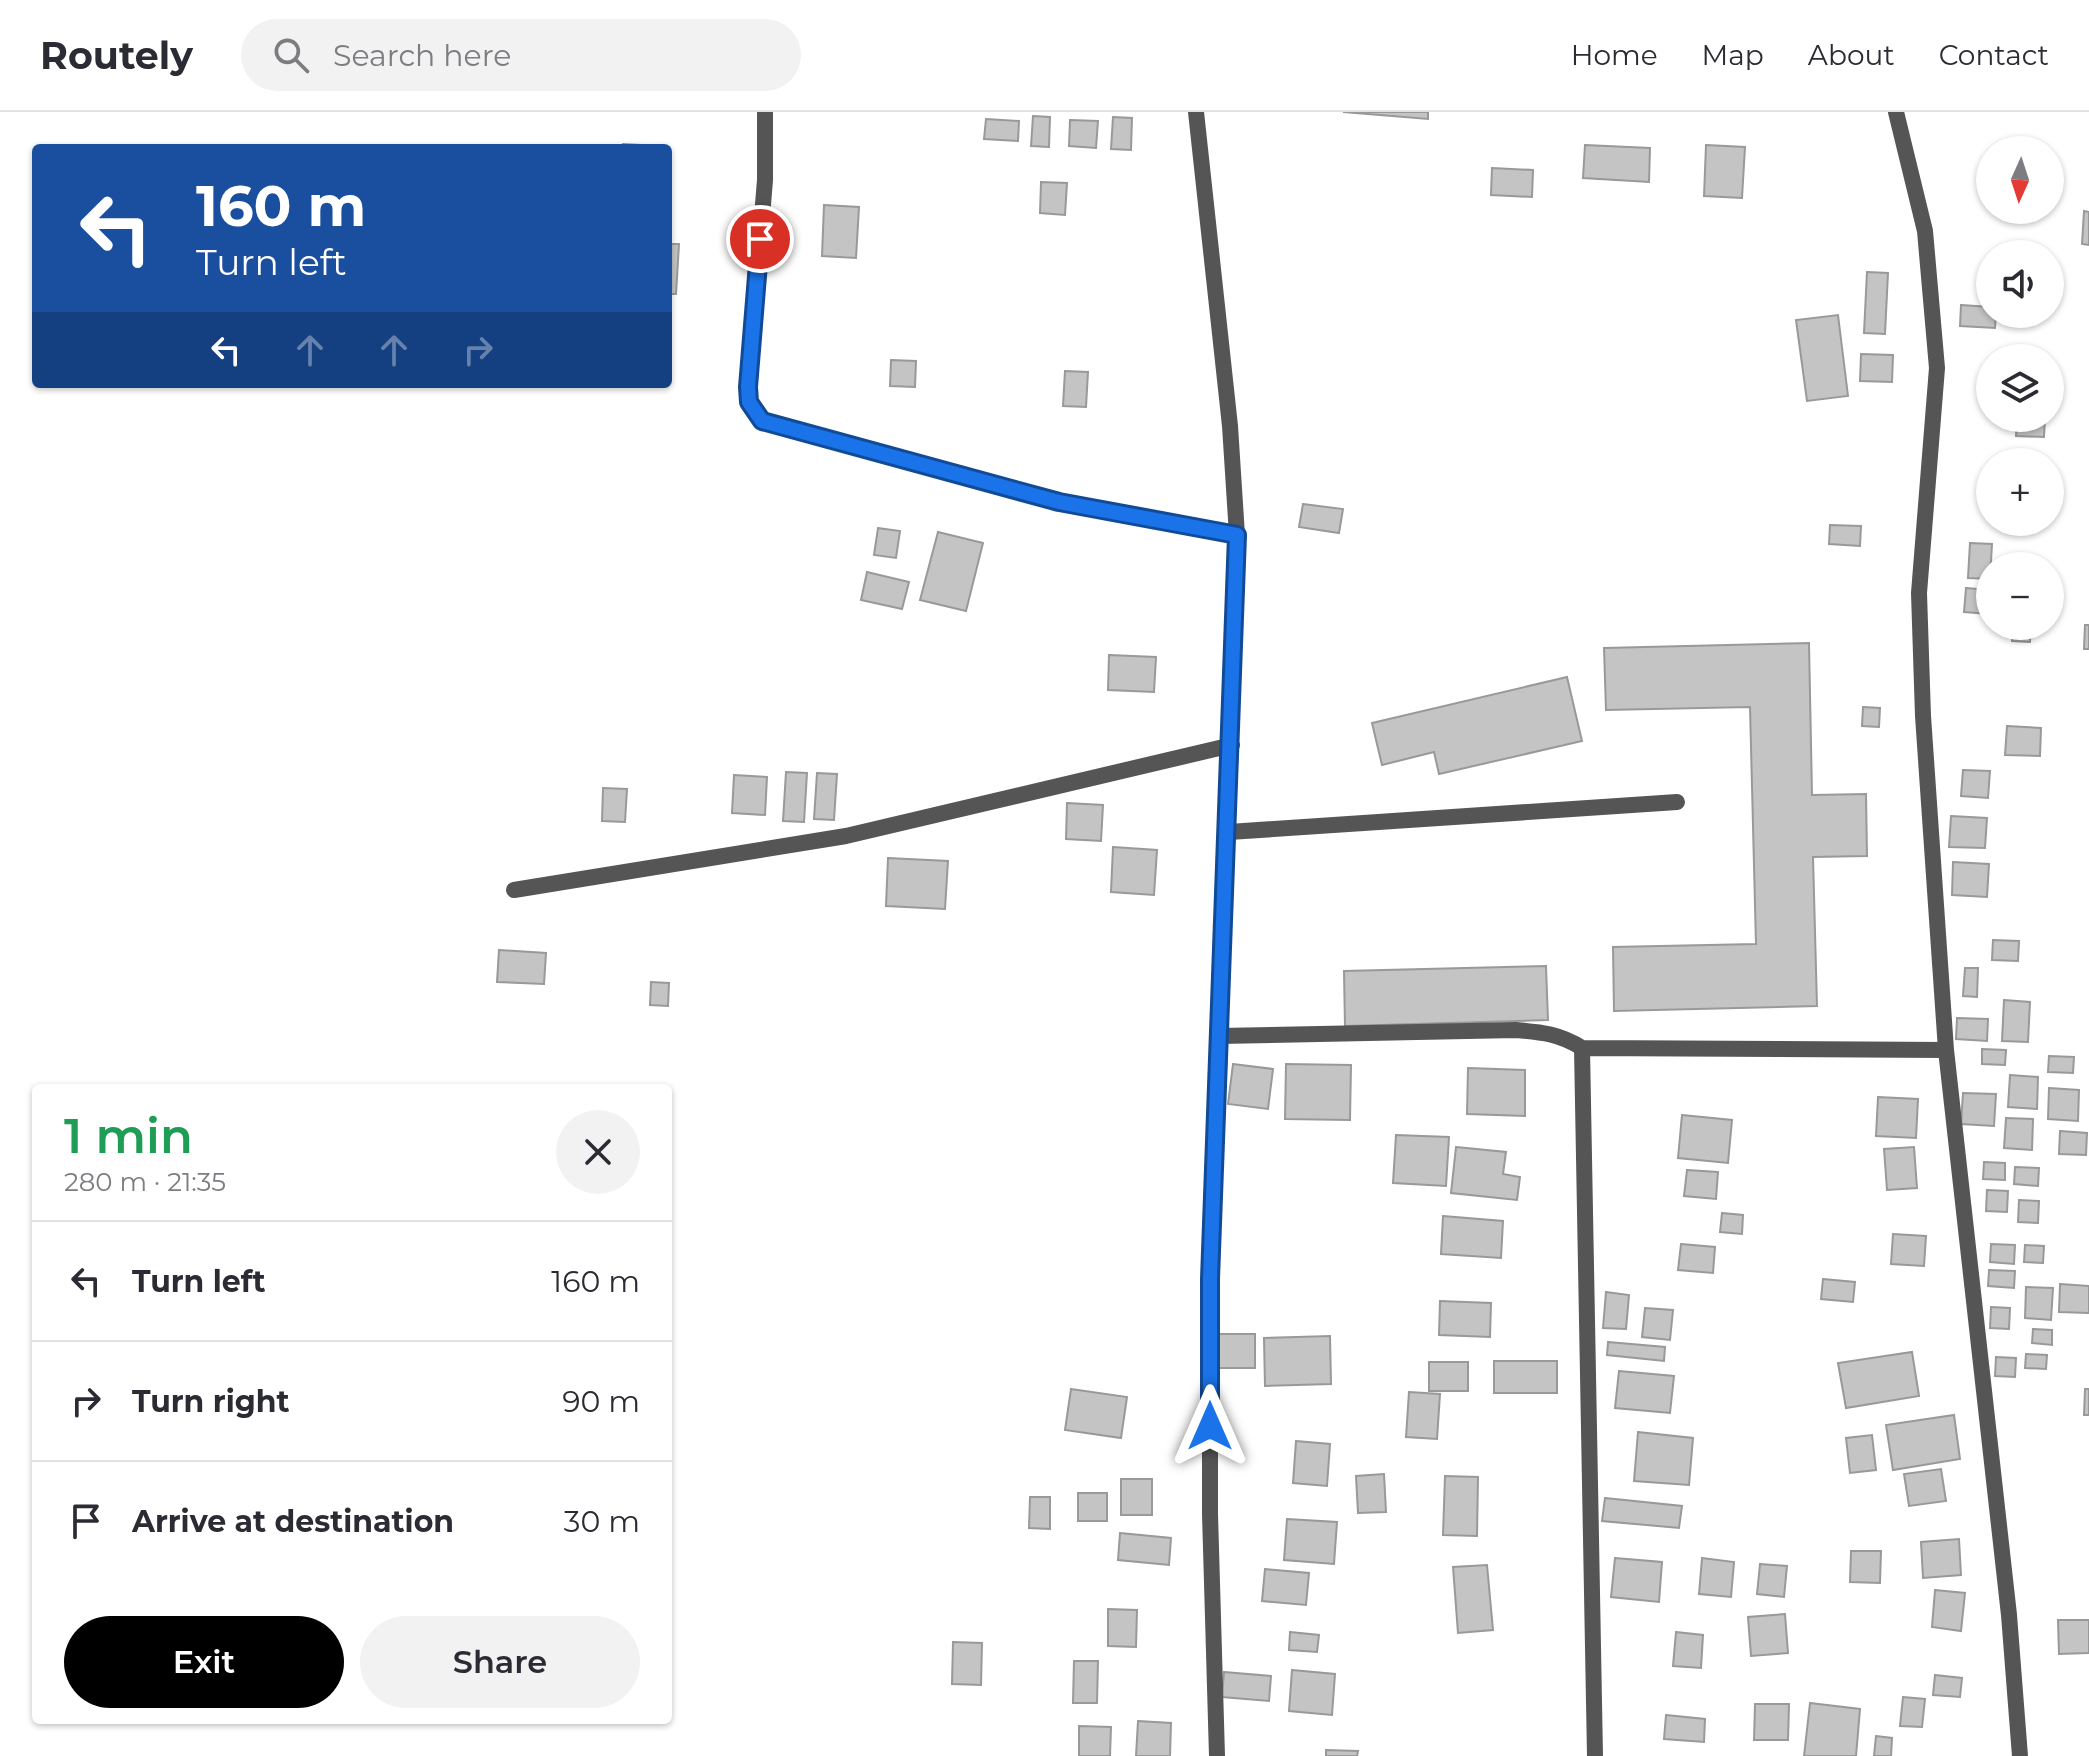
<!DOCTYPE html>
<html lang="en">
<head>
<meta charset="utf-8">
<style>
  :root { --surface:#fff; --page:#f2f2f3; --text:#2b2b33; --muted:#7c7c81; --line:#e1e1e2; --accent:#000 }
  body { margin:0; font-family:Montserrat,sans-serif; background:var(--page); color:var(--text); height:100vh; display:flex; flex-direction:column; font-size:30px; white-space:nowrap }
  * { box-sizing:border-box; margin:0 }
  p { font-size:26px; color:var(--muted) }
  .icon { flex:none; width:44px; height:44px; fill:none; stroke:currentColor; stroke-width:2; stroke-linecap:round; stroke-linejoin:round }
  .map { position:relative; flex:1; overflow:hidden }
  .panel { position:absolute; left:32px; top:972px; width:640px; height:640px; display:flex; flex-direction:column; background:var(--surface); border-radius:8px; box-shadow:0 2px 6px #0004 }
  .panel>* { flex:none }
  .guide { position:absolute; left:32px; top:32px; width:640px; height:244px; border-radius:8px; box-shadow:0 2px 6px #0004; background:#1a4fa0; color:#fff; overflow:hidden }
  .needle { width:52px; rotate:183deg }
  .buttons { position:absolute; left:1976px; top:24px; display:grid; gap:16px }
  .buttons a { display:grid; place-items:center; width:88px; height:88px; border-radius:50%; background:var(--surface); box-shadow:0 2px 6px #0004; font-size:40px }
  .pin { position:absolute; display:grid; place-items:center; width:68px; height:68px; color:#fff; margin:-34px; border:4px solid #fff; border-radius:50%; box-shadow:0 2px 8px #0007 }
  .me { position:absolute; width:88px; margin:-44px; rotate:0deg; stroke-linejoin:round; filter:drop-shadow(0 0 6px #0008) }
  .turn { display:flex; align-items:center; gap:28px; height:168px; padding:0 32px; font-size:36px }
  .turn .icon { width:104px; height:104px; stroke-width:2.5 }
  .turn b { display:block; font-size:56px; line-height:68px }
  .lanes { display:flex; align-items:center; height:76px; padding:0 32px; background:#0003; justify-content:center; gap:40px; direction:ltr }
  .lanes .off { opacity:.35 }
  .round { display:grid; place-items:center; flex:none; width:84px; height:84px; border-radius:42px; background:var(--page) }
  .headline { display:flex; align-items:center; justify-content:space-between; height:136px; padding:0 32px }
  h1 { font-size:48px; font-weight:600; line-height:60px; color:#1e9e55 }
  .cta { display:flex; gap:16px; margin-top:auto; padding:16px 32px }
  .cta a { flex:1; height:92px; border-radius:48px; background:var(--accent); color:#fff; font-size:32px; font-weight:600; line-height:92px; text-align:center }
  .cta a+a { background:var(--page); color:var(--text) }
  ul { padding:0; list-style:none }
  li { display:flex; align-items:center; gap:24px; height:120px; padding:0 32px; border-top:2px solid var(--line) }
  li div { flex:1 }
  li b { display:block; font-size:30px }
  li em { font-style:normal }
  header { display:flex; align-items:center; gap:48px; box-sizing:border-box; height:112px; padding:0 40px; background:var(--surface); border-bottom:2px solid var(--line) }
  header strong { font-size:38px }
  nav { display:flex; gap:44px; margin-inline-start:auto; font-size:28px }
  .search { width:560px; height:72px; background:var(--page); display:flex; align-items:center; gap:20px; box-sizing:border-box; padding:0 28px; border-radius:44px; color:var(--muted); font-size:30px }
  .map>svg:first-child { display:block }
</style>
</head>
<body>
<header>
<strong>Routely</strong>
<div class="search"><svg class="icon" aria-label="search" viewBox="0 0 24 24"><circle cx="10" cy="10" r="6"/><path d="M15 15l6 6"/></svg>Search here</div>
<nav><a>Home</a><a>Map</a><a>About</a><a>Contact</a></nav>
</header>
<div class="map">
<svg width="2089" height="1644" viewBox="0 0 2089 1644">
  <rect width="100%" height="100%" fill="#fff"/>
  <path fill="#c4c4c4" stroke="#999" stroke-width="2" d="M1343 0H1428V7Z
    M1033 4 1050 5 1049 35 1031 34Z
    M1113 5 1132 6 1131 38 1111 37Z
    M986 7 1019 9 1018 29 984 27Z
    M1070 8 1098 9 1096 36 1069 34Z
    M623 32 660 34V36H623Z
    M1585 33 1650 36 1649 70 1583 66Z
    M1706 33 1745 35 1742 86 1704 84Z
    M1492 56 1533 58 1532 85 1491 83Z
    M1041 70 1067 71 1065 103 1040 101Z
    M824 93 859 95 856 146 822 144Z
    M2084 99 2089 100V133L2082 132Z
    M668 132H679L676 182H668Z
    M1867 160 1888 161 1885 222 1864 221Z
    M1961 193 1990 195V202H1996L1995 216 1960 214Z
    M1838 203 1848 284 1807 289 1796 208Z
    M1861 242 1893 243 1892 270 1860 269Z
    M891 248 916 249 915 275 890 274Z
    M1065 259 1088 260 1086 295 1063 294Z
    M2017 306H2045L2044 325 2016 324Z
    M1303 392 1343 397 1339 421 1299 415Z
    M1830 413 1861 414 1860 434 1829 432Z
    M878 416 900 419 896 446 874 443Z
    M938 420 983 431 966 499 920 488Z
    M1970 431 1992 432 1990 467 1968 466Z
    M867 460 909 470 902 497 861 488Z
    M1966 476 1990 478 1989 502 1964 500Z
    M2085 513H2089V537H2084Z
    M2013 514H2031L2030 530 2012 529Z
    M1809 531 1812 683 1866 682 1867 744 1813 745 1817 894 1614 899 1613 835 1756 832 1750 595 1606 598 1604 536Z
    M1109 543 1156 545 1154 580 1108 578Z
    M1567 565 1582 629 1439 662 1434 640 1382 653 1372 611Z
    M1863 595 1880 596 1879 615 1862 614Z
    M2007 614 2041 616 2040 644 2005 643Z
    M1963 658 1990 659 1988 686 1961 684Z
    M786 660 807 661 804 710 783 709Z
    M817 661 837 662 834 708 814 707Z
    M734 663 767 665 765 703 732 701Z
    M603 676 627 677 625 710 602 709Z
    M1067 691 1103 693 1101 729 1066 727Z
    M1951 704 1987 706 1985 736 1949 735Z
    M1113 735 1157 738 1154 783 1111 780Z
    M888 746 948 749 945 797 886 794Z
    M1953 750 1989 752 1987 785 1952 783Z
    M1993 828 2019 829 2018 849 1992 848Z
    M499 838 546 841 544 872 497 870Z
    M1546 854 1548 908 1345 914 1344 859Z
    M1965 856H1978L1977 885 1963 884Z
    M651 870 669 871 668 894 650 893Z
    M2004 888 2030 890 2028 930 2002 929Z
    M1957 906 1988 907 1987 929 1956 927Z
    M1982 937 2006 938 2005 953 1982 952Z
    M2049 944 2074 945 2073 961 2048 960Z
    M1233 952 1273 957 1268 997 1228 992Z
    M1286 952 1351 953 1350 1008 1285 1007Z
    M1468 956 1525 958V1004L1467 1002Z
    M2010 963 2038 965 2037 997 2008 995Z
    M2049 976 2079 978 2078 1009 2048 1007Z
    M1963 981 1996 982 1994 1014 1961 1012Z
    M1878 985 1918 987 1916 1026 1876 1024Z
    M1682 1003 1732 1008 1728 1051 1678 1046Z
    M2006 1006 2033 1007 2032 1038 2004 1036Z
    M2060 1019 2087 1021 2086 1043 2059 1042Z
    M1396 1023 1449 1025 1446 1074 1393 1071Z
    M1456 1035 1506 1040 1503 1062 1520 1065 1517 1088 1451 1081Z
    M1914 1035 1917 1076 1887 1078 1884 1037Z
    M1984 1050 2005 1051V1068L1983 1067Z
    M2015 1055 2039 1056 2038 1074 2014 1072Z
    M1687 1058 1718 1060 1716 1087 1684 1084Z
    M1987 1078 2008 1079 2007 1100 1986 1099Z
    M2019 1088 2039 1089 2038 1111 2018 1110Z
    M1722 1101 1743 1103 1742 1122 1720 1120Z
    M1443 1104 1503 1109 1501 1146 1441 1142Z
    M1893 1122 1926 1124 1924 1154 1891 1152Z
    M1681 1132 1715 1135 1713 1161 1678 1158Z
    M1991 1132 2015 1133 2014 1152 1990 1150Z
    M2025 1133 2044 1134 2043 1151 2024 1150Z
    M1989 1158 2015 1159 2014 1176 1988 1174Z
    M1823 1167 1855 1170 1853 1190 1821 1187Z
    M2060 1172 2089 1174V1201L2059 1200Z
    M2026 1175 2053 1176 2051 1208 2025 1206Z
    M1606 1180 1629 1183 1626 1217 1603 1216Z
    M1440 1189 1491 1191 1490 1225 1439 1223Z
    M1991 1195 2010 1196 2009 1217 1990 1216Z
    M1645 1196 1673 1198 1670 1228 1642 1225Z
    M2033 1217 2052 1218V1233L2032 1231Z
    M1215 1222H1255V1256H1214Z
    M1330 1224 1331 1272 1265 1274 1264 1226Z
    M1608 1230 1665 1235 1664 1249 1607 1243Z
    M1912 1240 1919 1284 1846 1296 1838 1251Z
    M2026 1242 2047 1243 2046 1257 2025 1256Z
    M1996 1245 2016 1246 2015 1265 1995 1264Z
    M1494 1249H1557V1281H1494Z
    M1429 1250H1468V1279H1429Z
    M1619 1259 1674 1264 1670 1301 1615 1296Z
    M1071 1277 1127 1285 1121 1326 1065 1318Z
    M2085 1277H2089V1303H2084Z
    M1409 1280 1440 1282 1437 1327 1406 1325Z
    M1954 1303 1960 1347 1893 1358 1886 1313Z
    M1638 1320 1693 1326 1689 1373 1634 1369Z
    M1872 1323 1876 1358 1850 1361 1846 1326Z
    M1296 1329 1330 1332 1327 1374 1293 1371Z
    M1941 1357 1946 1389 1909 1394 1904 1362Z
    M1384 1362 1386 1400 1358 1401 1356 1364Z
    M1445 1364 1478 1365 1477 1424 1443 1423Z
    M1121 1367H1152V1403H1121Z
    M1078 1381H1107V1409H1078Z
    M1030 1385H1050V1417L1029 1416Z
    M1605 1386 1682 1394 1679 1416 1602 1409Z
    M1287 1407 1337 1410 1334 1452 1284 1448Z
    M1120 1421 1171 1426 1169 1453 1118 1448Z
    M1959 1427 1961 1463 1923 1466 1921 1430Z
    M1851 1439H1881L1880 1471 1850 1470Z
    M1615 1446 1662 1450 1659 1490 1611 1485Z
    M1702 1446 1734 1450 1731 1485 1699 1482Z
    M1760 1452 1787 1454 1784 1485 1757 1482Z
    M1487 1453 1493 1518 1458 1521 1453 1455Z
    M1265 1457 1309 1461 1306 1493 1262 1489Z
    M1935 1478 1965 1481 1961 1519 1932 1515Z
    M1108 1497 1137 1498 1136 1535 1108 1534Z
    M1785 1502 1788 1541 1751 1544 1748 1505Z
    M2058 1508H2089V1541L2059 1542Z
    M1290 1520 1319 1523 1317 1540 1289 1538Z
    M1676 1520 1703 1523 1701 1556 1673 1554Z
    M953 1530 982 1531 981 1573 952 1572Z
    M1074 1549H1098L1097 1591H1073Z
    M1292 1558 1335 1562 1332 1603 1289 1599Z
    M1224 1560 1271 1564 1269 1589 1222 1585Z
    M1935 1563 1962 1566 1960 1585 1933 1583Z
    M1903 1585 1925 1587 1922 1615 1900 1614Z
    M1810 1591 1860 1597 1856 1644H1804Z
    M1755 1592H1789L1788 1628H1754Z
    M1666 1603 1705 1607 1704 1630 1664 1627Z
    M1138 1609 1171 1611 1170 1644H1136Z
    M1079 1614 1111 1615 1110 1644H1079Z
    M1876 1624 1892 1626 1891 1644H1874Z
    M1326 1638 1358 1639 1357 1644H1326Z"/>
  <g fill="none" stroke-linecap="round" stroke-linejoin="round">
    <path stroke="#555" stroke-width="16" d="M1229 720 1677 690"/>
    <path stroke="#555" stroke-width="16" d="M765 0V68L748 275 749 290 762 309 1059 390 1237 423
      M1196 0 1230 314 1237 423 1210 1167V1402L1217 1644
      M514 778 846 724 1232 633
      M1219 924 1516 918C1542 920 1560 922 1582 936L1595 1644
      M1582 936 1946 938 1923 604 1919 481 1937 256 1925 119 1896 0
      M1946 938 2009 1503 2020 1644"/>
  </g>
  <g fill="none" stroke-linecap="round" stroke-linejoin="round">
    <g stroke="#114b97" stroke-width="20">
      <path id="route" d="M760 127 748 275 749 290 762 309 1059 390 1237 423 1210 1167V1314"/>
    </g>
    <use href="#route" stroke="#1a73e8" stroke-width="14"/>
  </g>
</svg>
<div class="buttons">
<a><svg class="needle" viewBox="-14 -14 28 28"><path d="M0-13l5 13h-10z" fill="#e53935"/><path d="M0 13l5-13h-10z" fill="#7c7c81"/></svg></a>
<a><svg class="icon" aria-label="sound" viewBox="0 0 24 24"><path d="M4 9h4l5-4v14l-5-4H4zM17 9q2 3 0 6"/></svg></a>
<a><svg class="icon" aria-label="layers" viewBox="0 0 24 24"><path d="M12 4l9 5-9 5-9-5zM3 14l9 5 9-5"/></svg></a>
<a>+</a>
<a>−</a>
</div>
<div class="pin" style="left:760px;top:127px;background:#d93025"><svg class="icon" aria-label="arrive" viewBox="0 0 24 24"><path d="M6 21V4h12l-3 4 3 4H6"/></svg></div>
<svg class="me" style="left:1210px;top:1314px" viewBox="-20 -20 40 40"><path d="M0-17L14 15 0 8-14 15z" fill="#1a73e8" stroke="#fff" stroke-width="4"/></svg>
<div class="guide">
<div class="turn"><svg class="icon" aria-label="left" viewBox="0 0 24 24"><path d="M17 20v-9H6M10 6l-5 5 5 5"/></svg><div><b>160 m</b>Turn left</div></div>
<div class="lanes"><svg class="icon" aria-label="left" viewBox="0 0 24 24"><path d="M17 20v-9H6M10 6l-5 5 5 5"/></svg><svg class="icon off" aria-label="ahead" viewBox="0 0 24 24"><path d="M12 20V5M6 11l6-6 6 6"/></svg><svg class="icon off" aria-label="ahead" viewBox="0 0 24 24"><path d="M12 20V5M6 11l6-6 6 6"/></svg><svg class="icon off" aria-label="right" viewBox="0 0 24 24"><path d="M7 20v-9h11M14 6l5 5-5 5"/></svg></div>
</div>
<section class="panel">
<div class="headline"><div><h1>1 min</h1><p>280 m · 21:35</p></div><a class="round"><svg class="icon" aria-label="close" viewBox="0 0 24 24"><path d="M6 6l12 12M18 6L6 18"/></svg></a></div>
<ul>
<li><svg class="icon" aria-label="left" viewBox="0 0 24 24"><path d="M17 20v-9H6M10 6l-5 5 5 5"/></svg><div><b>Turn left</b></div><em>160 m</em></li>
<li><svg class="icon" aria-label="right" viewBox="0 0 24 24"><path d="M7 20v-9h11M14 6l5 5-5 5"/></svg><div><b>Turn right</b></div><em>90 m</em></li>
<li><svg class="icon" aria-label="arrive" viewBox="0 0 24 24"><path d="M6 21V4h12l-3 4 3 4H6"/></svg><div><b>Arrive at destination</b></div><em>30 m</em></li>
</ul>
<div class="cta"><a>Exit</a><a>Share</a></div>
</section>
</div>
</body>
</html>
